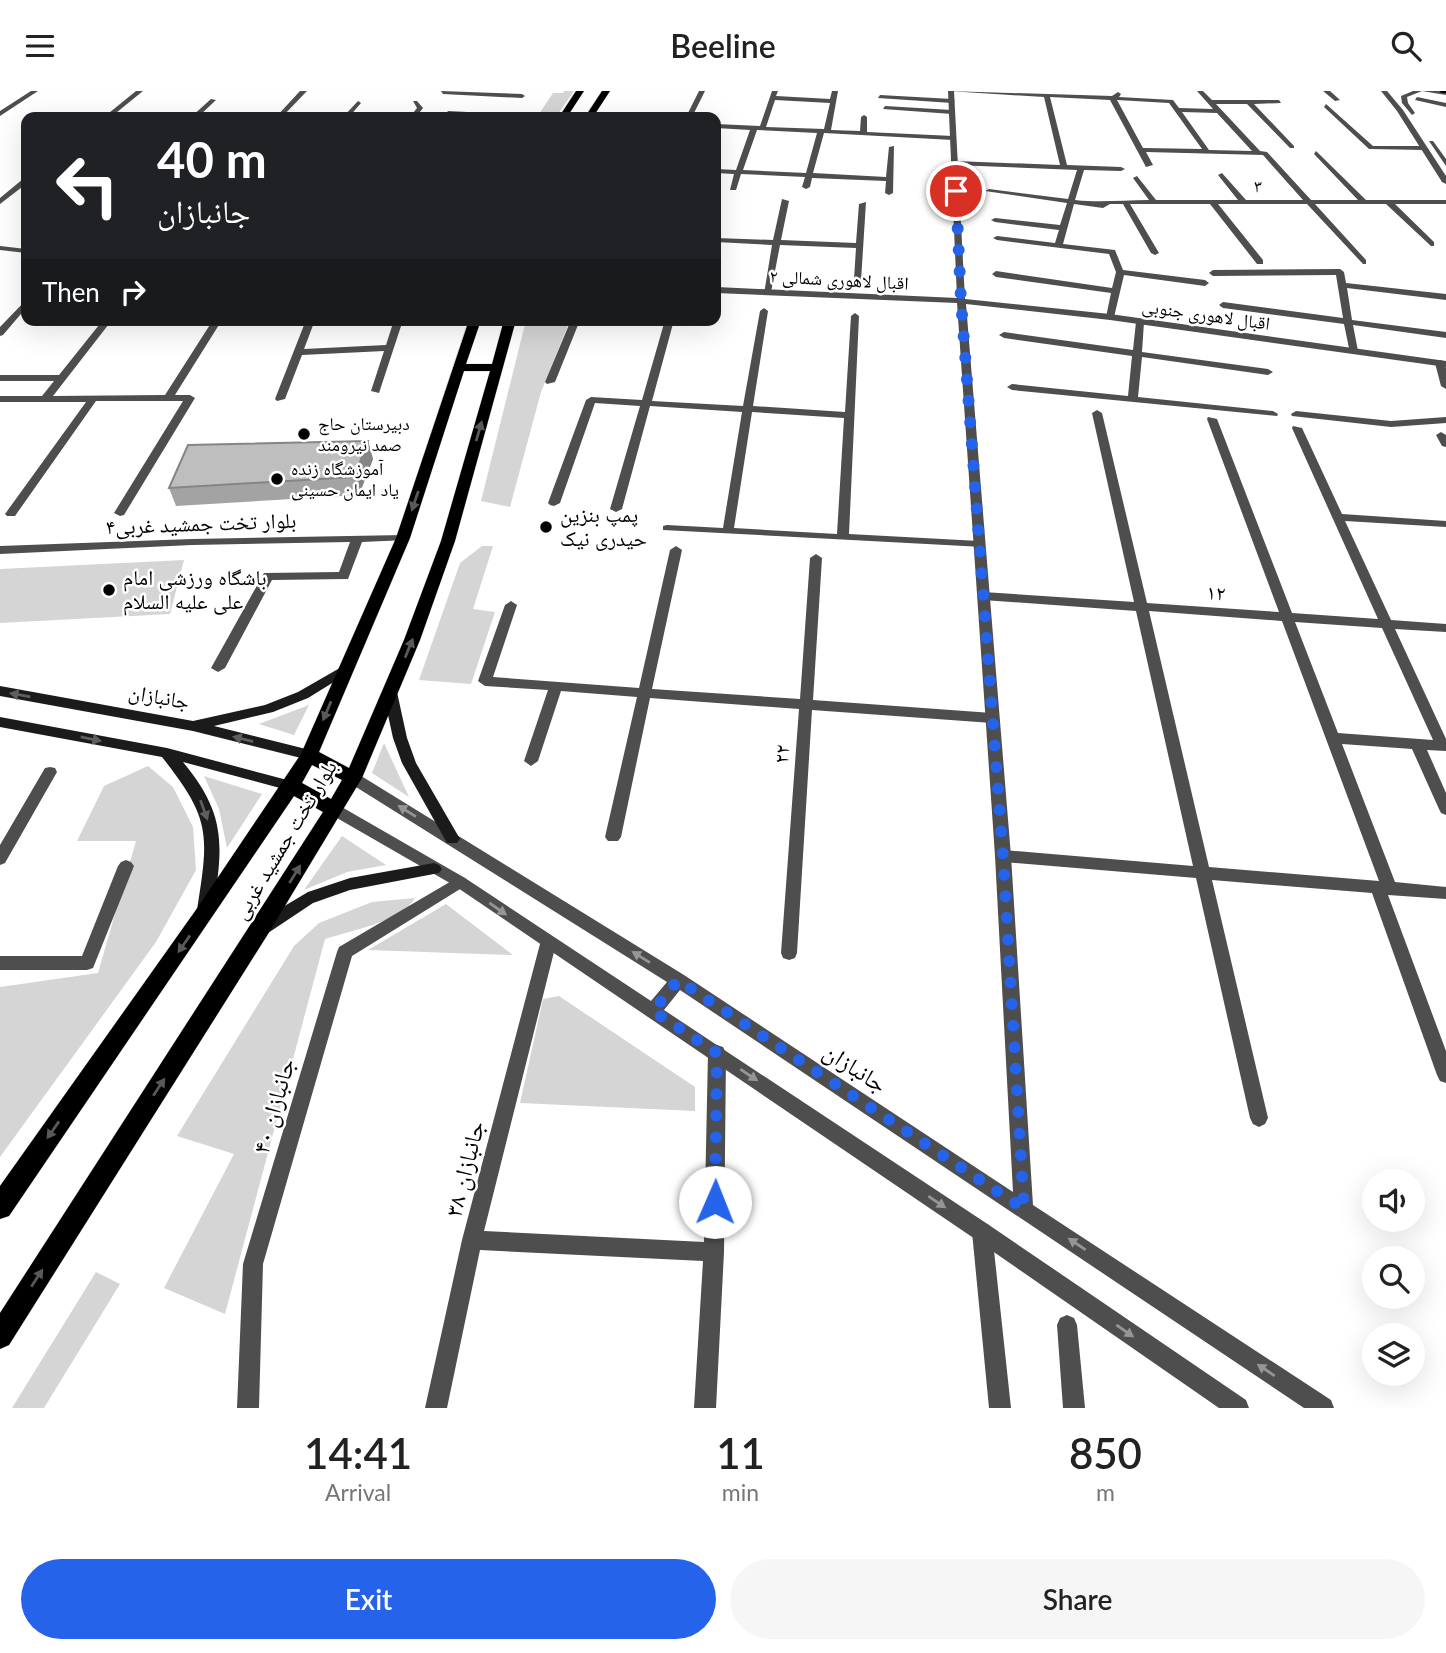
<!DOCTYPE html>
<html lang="en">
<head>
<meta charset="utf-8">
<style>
  :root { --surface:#fff; --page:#f6f6f6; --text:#222; --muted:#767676; --accent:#2563eb }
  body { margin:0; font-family:Lato,"Noto Naskh Arabic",sans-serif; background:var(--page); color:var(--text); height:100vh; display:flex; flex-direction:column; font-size:26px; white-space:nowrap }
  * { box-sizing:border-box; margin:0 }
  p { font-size:23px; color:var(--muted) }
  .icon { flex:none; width:38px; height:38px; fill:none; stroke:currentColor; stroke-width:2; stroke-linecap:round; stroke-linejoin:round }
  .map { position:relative; height:1317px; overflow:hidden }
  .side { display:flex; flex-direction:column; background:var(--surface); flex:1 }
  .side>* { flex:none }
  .guide { position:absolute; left:21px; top:21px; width:700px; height:214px; border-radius:14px; box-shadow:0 7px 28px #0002; background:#202124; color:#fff; overflow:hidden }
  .fabs { position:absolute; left:1362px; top:1078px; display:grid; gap:14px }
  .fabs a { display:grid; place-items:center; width:63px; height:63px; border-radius:50%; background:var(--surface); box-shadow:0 7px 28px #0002; font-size:35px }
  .pin { position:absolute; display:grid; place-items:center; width:60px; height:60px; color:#fff; margin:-30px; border:4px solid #fff; border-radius:50%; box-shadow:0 2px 7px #0007 }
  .me { position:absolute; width:77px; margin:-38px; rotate:1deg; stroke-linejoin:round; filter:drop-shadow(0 0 5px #0008) }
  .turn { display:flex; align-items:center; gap:24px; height:147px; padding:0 21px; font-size:32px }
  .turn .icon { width:91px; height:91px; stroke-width:2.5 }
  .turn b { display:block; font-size:49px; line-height:60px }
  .then { display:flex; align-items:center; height:66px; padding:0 21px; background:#0003; gap:14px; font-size:26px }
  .eta { display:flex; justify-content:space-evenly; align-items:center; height:119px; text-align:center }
  .eta b { font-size:42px; font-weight:600; line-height:49px }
  .button { display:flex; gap:14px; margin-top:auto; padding:14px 21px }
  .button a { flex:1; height:80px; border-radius:42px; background:var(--accent); color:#fff; font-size:28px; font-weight:600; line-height:80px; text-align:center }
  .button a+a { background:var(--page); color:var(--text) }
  header { display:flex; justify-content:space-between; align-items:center; height:91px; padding:0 21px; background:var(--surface); font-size:32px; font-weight:600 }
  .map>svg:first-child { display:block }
</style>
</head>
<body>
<header><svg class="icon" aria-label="menu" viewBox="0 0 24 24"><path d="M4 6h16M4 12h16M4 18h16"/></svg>Beeline<svg class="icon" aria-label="search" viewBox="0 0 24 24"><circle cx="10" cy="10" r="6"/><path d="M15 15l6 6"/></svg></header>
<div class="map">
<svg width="1446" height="1317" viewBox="0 0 1446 1317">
  <rect width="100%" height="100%" fill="#fff"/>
  <path fill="#d5d5d5" d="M564 0H574L556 26H537L553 2H563Z
    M526 229H570L541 301 510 416 481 410Z
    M482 455H493L473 518 495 521 471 593 419 589 460 472Z
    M184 469 170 523 0 532V478Z
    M309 614 294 644 259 633Z
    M384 652 409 706 372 682Z
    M148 675 173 696 193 736 196 779 156 851 0 1066V896L98 882 136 750H77L104 695Z
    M204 685 262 703 227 757 219 718Z
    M342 745 386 774 347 781 304 799Z
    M415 807C401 831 349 840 325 848L225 1223 164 1197 234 1063 177 1045 294 855 319 832 372 811Z
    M446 813 513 864 368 859Z
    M559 905 695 996V1020L520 1012 543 908Z
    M96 1181 120 1193 44 1317H12Z"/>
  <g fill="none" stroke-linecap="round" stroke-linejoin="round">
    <g stroke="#dbdbdb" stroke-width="1">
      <path id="primary" d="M576 0H584L567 26H559Z
        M602 0H610L593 26H585Z
        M1440 0H1446V2H1441Z
        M469 229H481L466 273H492L504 229H516L455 450 420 549 362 687 268 843 9 1254 0 1258V1222L323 721 294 705 9 1125 0 1128V1095L198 816 301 663 396 447ZM464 280H490L441 450 404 549 349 677 319 661 410 447ZM312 674 342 689 331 708 302 692Z"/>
    </g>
    <path fill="#4e4e4e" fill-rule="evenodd" d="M300 0H307L282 26H276Z
      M441 0 522 3 525 5 522 7 443 3Z
      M699 0H705L692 26H686Z
      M772 0H778L776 5 830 8 832 0H838L831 39 860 40 861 26 864 24 867 26V41L953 45 956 47 953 49 824 42 813 82 886 86 889 56 894 55 893 102 889 104 885 102 886 90 812 87 810 96 806 98 802 96 805 86 741 83 736 99H730L734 83 716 82V78L736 79 750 39 716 37V33L760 35ZM775 9 830 12 824 38 766 36ZM757 39 817 42 806 82 743 79Z
      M948 0 1112 5 1118 1 1121 3 1119 6 1173 9 1179 17 1213 18 1197 0H1203L1212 9H1279L1281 12 1254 13 1294 55V57H1290L1247 13H1216L1260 60 1267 61 1311 109H1358L1314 63 1316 60 1366 109H1446V113H1395L1434 151V155H1431L1386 113H1315L1366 169V173H1363L1307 113H1218L1263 169V173H1257L1210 113H1130L1159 162 1155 164 1151 162 1123 113H1110L1103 117 1074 113 1063 153 1115 159 1123 179 1205 189 1209 192 1205 195 1124 184 1114 226 1110 229 1106 226 1111 202 996 186 992 183 996 180 1112 197 1116 181 1109 163 997 149 993 147 997 145 1055 152 1059 139 995 131 991 129 995 127 1060 134 1067 112 985 100 989 98 1068 108 1077 79 954 74 950 72 954 70 1060 74 1044 6ZM1050 6 1110 9 1146 76 1153 74 1146 61 1263 64 1303 109H1246L1222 82 1218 84 1238 109H1156L1137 85 1133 87 1149 109C1123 109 1100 112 1075 109L1084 79 1121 80 1125 78 1121 76 1067 74ZM1117 9 1169 12 1202 58 1143 57ZM1182 21 1217 22 1252 60 1209 59Z
      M1323 0H1330L1340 9 1335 10Z
      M880 4 952 8 955 10 952 12 878 7Z
      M1417 6 1446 12V16L1415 9Z
      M211 8 216 9 198 26H191Z
      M358 10 361 12 349 26H343Z
      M413 10H417L423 17 416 26H410L417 17Z
      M1326 13 1373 55H1424L1427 57 1424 59 1369 58 1324 16Z
      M885 15 952 19 955 21 952 23 883 18Z
      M448 20 522 24 525 26 446 23Z
      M782 108 789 110 781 149 856 152 859 113 866 111 861 190 854 188 856 157 780 154 771 201 764 203 772 154 716 151V147L773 149Z
      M1340 178 1344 181 1346 192 1446 203V209L1347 197 1352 229 1446 241V247L1353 234 1358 260 1350 262 1344 233 1223 217 1219 214 1223 211 1343 227 1336 184 1213 185 1209 182 1213 179Z
      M26 209V217L3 244 0 245V236Z
      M764 217 768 220 753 315 845 321 851 225 855 222 859 225 849 443 979 450 983 452V456L663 439V435L667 434 723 437 742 321 650 315 622 418 616 421 610 418 640 315 595 312 560 412 554 415 550 414 548 412 586 309 591 306 642 309 665 229H674L652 310 743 315 760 220ZM752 321 844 327 837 443 734 437Z
      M1140 228 1144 231 1142 261 1268 278 1273 281 1268 284 1142 266 1138 306 1273 320 1278 323 1277 325 1012 299 1007 296 1012 293 1128 305 1132 265 1004 247 999 244 1004 241 1133 259 1136 231Z
      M103 229H112L53 305 165 304 213 229H222L175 304H190L195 307 124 424 120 425 114 422 183 310H96L15 425H7L5 423 86 311H0V305H42L54 290H0V284H59Z
      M306 229H315L304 258 386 254 394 229H403L379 302 371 300 384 260 302 264 285 308 277 310 275 308Z
      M571 229H580L555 291 547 293 545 291Z
      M1440 269 1443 270 1446 277V298L1441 295 1435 272Z
      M1097 319 1102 322 1147 512 1279 521 1207 328 1208 326 1217 328 1292 522 1378 528 1292 337 1293 335 1302 337 1342 423 1446 430V436L1345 430 1391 529 1446 533V541L1395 538 1446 648V660L1427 659 1446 702V724L1441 722 1439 718 1412 658 1342 653 1395 791 1446 796V808L1388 804 1446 960V992L1440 990 1437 984 1372 802 1212 789 1268 1027 1265 1033 1259 1036 1253 1033 1250 1027 1196 787 1003 771 998 769 995 765 998 761 1003 759 1193 775 1136 520 983 509 977 505 983 501 1134 511 1092 322ZM1149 520 1282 530 1379 790 1209 776ZM1295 531 1382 537 1433 649 1338 642Z
      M1296 320 1391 330 1446 326V332L1391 336 1292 325 1291 323Z
      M1441 341 1446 344V356L1442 355 1436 344Z
      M403 444 409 447 407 449 362 451 348 488 272 489 225 577 218 581 211 577 264 482 339 481 350 451 192 454 0 463V455L192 448Z
      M676 455 682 459 652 598 800 608 810 467 816 463 822 467 813 609 992 622 999 627 992 632 812 619 797 862 795 867 789 869 783 867 781 862 799 618 650 607 621 746 618 750H608L605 746 637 606 561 600 538 670 531 675 524 670 548 599 485 595 478 590 505 514 511 510 517 514 493 586 639 597 670 459Z
      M50 676 55 677 57 681 5 772 0 774V754L45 677Z
      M126 769 131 771 134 775 93 877 87 879H0V865H82L118 775 121 771Z
      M460 785 465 787 468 791 465 795 352 865 263 1173 259 1317H237L243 1173 337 861 339 856Z
      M548 846 554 848 556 853 484 1140 704 1151 708 962 711 956 717 954 723 956 726 962 724 1161 716 1317H694L703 1170 480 1159 447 1317H425L462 1149 540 853 542 848Z
      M982 1131 989 1134 992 1141 1011 1317H989L972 1141 975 1134Z
      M1067 1224 1074 1227 1077 1234 1085 1317H1063L1057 1234 1060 1227Z"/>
    <path fill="#4e4e4e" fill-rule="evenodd" d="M31 0H38L0 25V20Z
      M136 0H143L111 26H104Z
      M948 0H954L965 208 1110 223 1446 270V276L1110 229 966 213 1011 765 1033 1114 1331 1309 1334 1317H1304L680 899 664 919 989 1134 1246 1309 1249 1317H1219L975 1148 455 795 330 723 328 719 330 715H340L465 787 651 910 667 891 348 691 346 687 348 683H358L684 884 1013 1101 995 765 957 212 716 202V196L957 207Z
      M1381 0H1387L1403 19 1446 85V93L1442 91 1397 20Z
      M1413 0H1446V4L1422 0 1407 6 1408 12 1415 22 1412 24 1402 12 1401 5Z
      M1429 50H1433L1446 68V75Z
      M23 88H26V93L0 113V107Z
      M0 155 26 158V162L0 159Z"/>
    <path fill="#1b1b1b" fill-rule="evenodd" d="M345 574 352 578 350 581 308 607 273 621 214 635 314 660 316 664 314 668 309 669 193 640 0 605V595L193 630 265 614 298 601Z
      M390 596 397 601 407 647 416 672 460 748 457 752H447L402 672 393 647 383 601Z
      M0 626 167 657 291 690 296 691 298 695 296 699 291 700 183 671C227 724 223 755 213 819L211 824 205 826 199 824 197 819C209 743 211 728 162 666L0 636Z
      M434 772 439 774 442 778 439 782 350 799 313 812 268 842 262 844 256 842 254 837 256 832 308 801 350 787Z"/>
    <use href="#primary" fill="#000" fill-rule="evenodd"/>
  </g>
  <path fill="#a3a3a3" d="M368 350 373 368 359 404 176 415 169 397Z"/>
  <path fill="#858585" d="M368 350 373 368 359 404 354 386Z"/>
  <path fill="#bebebe" stroke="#858585" stroke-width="2" d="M368 350 354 386 169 397 188 354Z"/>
  <defs><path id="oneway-solid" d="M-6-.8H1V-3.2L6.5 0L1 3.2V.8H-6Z" transform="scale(1.75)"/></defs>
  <g fill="#595959">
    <use href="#oneway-solid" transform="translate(479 340) rotate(-74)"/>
    <use href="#oneway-solid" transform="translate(415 410) rotate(109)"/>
    <use href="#oneway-solid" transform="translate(409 557) rotate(-68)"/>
    <use href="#oneway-solid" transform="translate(327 620) rotate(113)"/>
    <use href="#oneway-solid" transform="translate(295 783) rotate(-58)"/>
    <use href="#oneway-solid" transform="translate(184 853) rotate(125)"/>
    <use href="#oneway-solid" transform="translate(159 996) rotate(-57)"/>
    <use href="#oneway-solid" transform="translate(53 1039) rotate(125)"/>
    <use href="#oneway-solid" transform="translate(37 1187) rotate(-57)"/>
  </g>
  <g fill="#5f5f5f">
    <use href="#oneway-solid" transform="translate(20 604) rotate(-170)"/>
    <use href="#oneway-solid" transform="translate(91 648) rotate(11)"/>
    <use href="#oneway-solid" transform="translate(243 648) rotate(-166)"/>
    <use href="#oneway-solid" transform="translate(204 719) rotate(70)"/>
  </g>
  <g fill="#959595">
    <use href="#oneway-solid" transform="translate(407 720) rotate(-148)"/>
    <use href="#oneway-solid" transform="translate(498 818) rotate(35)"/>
    <use href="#oneway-solid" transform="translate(641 866) rotate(-148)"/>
    <use href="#oneway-solid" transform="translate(749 984) rotate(34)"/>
    <use href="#oneway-solid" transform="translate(937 1111) rotate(34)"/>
    <use href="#oneway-solid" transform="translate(1077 1153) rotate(-146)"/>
    <use href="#oneway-solid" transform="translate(1125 1240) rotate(35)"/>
    <use href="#oneway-solid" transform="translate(1266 1279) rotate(-146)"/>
  </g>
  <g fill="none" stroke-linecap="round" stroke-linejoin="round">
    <path stroke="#2563eb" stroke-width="12" stroke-dasharray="0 21.6" d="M715 1111 717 962 653 920 678 889 1024 1118 1003 765 961 210 956 100"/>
  </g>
  <g fill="#000" stroke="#fff" stroke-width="2.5">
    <circle cx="304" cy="343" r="7"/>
    <circle cx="277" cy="388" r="7"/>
    <circle cx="546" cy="436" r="7"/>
    <circle cx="109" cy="499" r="7"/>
  </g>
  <g text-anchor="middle" stroke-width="5" stroke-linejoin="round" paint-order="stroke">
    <g font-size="18" fill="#000" stroke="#fff">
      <text x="1258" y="101">۳</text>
      <text transform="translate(839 189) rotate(3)" y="6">اقبال لاهوری شمالی ۲</text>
      <text transform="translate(1206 224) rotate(8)" y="6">اقبال لاهوری جنوبی</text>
    </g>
    <g font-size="18" fill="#000" stroke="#fff" text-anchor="start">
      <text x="318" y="339">دبیرستان حاج<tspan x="318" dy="21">صمد نیرومند</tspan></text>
      <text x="291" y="384">آموزشگاه زنده<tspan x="291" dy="21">یاد ایمان حسینی</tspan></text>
    </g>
    <g font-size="21" fill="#000" stroke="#fff" text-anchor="start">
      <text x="560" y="431">پمپ بنزین<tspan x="560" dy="24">حیدری نیک</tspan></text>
      <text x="123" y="494">باشگاه ورزشی امام<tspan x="123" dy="24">علی علیه السلام</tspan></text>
    </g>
    <g font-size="21" fill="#000" stroke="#fff">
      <text transform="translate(201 433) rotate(-2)" y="7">بلوار تخت جمشید غربی۴</text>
      <text transform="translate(1216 502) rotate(4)" y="7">۱۲</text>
      <text transform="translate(159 606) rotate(10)" y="7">جانبازان</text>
      <text transform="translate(782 663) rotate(-86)" y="7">۲۲</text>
      <text transform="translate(285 749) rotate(-59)" y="7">بلوار تخت جمشید غربی</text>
    </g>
    <g font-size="24" fill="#000" stroke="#fff">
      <text transform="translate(855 977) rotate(33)" y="8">جانبازان</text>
      <text transform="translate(274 1015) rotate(-74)" y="8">۴۰ جانبازان</text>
      <text transform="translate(465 1078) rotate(-76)" y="8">۳۸ جانبازان</text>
    </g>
  </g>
</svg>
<div class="fabs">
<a><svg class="icon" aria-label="sound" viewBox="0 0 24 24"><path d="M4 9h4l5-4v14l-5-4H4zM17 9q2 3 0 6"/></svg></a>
<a><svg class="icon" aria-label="search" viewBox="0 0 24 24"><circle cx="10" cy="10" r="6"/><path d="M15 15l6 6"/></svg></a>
<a><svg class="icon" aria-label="layers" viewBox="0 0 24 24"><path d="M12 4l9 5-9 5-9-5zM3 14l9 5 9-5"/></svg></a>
</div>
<div class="pin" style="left:956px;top:100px;background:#d93025"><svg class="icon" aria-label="arrive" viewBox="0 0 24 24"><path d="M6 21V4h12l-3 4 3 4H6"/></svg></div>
<svg class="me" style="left:715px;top:1111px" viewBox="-20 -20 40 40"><circle r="19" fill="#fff"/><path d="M0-13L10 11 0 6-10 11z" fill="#2563eb"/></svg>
<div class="guide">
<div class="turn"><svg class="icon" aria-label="left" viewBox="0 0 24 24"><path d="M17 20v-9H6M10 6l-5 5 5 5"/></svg><div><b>40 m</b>جانبازان</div></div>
<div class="then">Then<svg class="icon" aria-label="right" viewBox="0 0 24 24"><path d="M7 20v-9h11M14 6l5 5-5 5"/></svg></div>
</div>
</div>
<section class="side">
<div class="eta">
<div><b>14:41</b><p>Arrival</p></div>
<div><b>11</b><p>min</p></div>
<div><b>850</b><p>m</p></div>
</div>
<div class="button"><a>Exit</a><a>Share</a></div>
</section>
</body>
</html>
